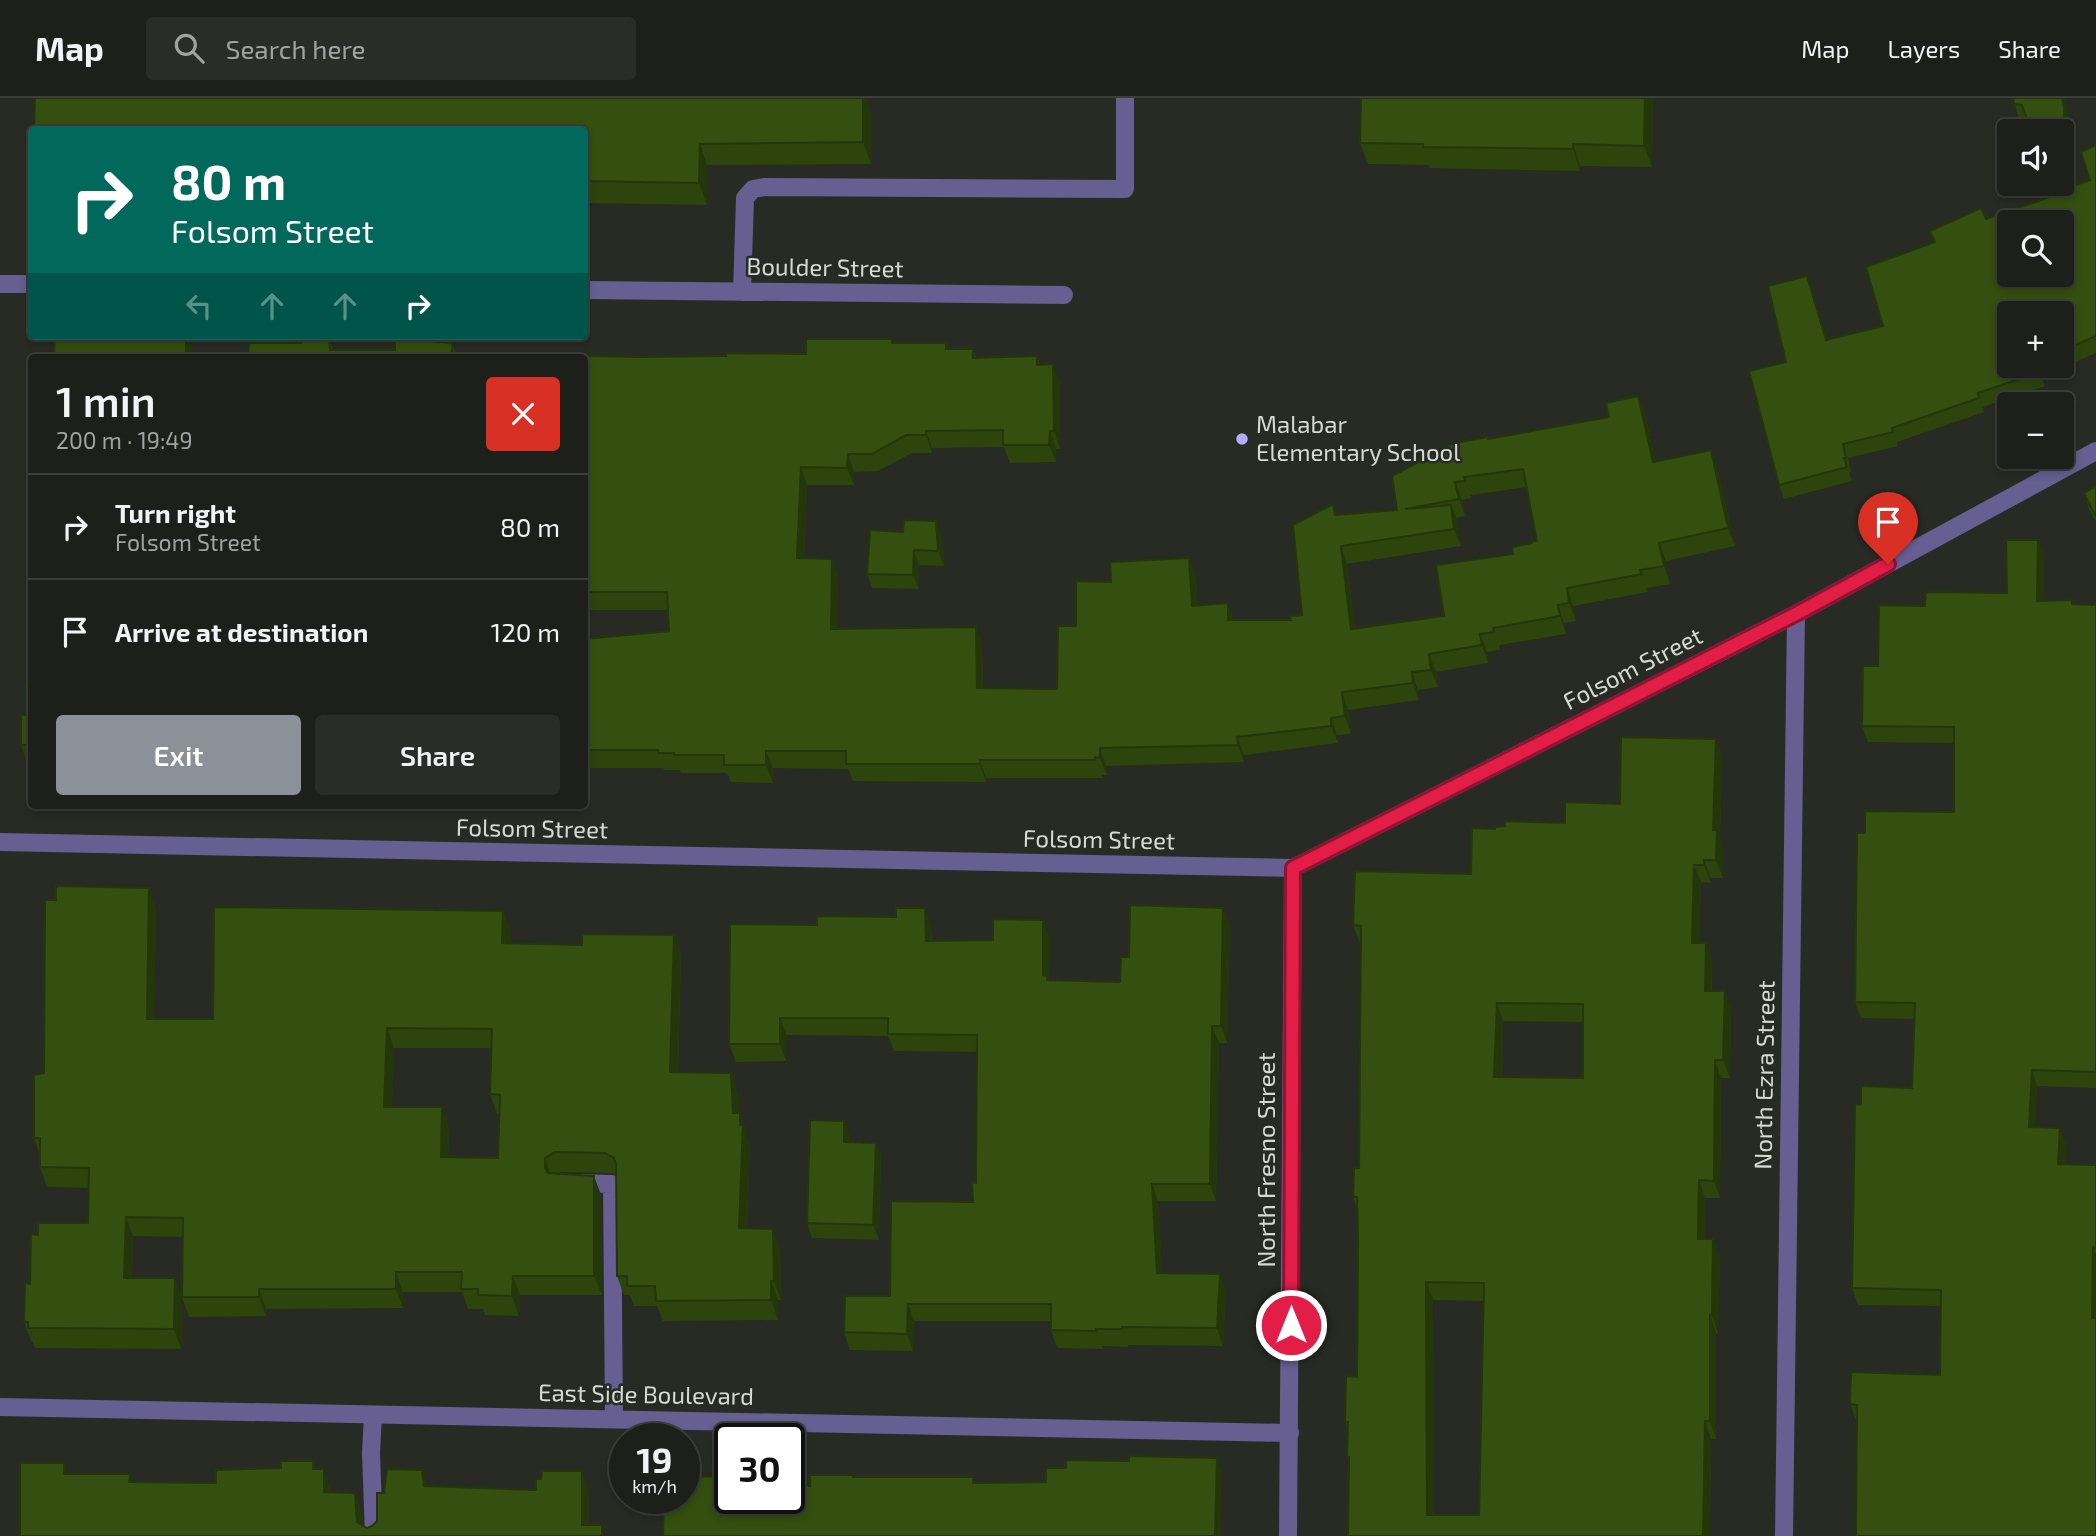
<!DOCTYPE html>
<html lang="en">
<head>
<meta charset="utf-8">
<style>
  :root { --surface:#1d201a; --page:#2a2d27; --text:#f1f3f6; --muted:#a0a3a2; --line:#3b3e39; --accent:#8c9099 }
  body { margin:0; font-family:"Exo 2",sans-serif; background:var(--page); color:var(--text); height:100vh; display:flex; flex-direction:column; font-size:26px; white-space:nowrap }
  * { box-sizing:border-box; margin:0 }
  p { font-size:23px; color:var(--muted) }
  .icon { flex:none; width:38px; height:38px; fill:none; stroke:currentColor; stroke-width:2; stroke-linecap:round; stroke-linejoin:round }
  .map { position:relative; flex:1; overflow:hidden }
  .side { position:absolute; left:28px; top:256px; width:560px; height:455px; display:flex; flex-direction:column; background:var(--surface); border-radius:7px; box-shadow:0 4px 10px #0003,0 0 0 2px var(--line) }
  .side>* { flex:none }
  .banner { position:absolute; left:28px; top:28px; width:560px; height:214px; border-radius:7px; box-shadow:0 4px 10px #0003,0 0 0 2px var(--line); background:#00695c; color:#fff; overflow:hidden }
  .buttons { position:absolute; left:1997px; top:21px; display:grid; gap:14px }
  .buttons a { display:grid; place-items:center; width:77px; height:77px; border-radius:7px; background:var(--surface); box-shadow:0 4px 10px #0003,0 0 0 2px var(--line); font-size:35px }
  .speed { position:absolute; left:609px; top:1325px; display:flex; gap:14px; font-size:35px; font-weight:700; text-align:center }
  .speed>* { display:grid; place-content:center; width:91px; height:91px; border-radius:50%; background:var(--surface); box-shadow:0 4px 10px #0003,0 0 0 2px var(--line); line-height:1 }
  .speed small { font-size:18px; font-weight:400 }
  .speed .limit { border:4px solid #111; border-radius:10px; background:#fff; color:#111 }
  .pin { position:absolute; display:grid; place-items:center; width:60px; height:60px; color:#fff; margin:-72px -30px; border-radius:50% 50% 50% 0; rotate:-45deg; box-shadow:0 0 7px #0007 }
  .pin .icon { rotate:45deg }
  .me { position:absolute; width:77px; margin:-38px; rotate:0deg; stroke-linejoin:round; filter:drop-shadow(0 0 5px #0008) }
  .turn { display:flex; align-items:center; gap:24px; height:147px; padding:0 28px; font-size:32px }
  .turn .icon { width:91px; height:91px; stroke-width:2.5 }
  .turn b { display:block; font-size:49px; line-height:60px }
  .lanes { display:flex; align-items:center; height:66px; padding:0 28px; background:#0003; justify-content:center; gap:35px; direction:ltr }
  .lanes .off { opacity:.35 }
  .round { display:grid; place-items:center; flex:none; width:74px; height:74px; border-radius:7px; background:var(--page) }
  .summary { display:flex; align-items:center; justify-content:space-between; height:119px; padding:0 28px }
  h1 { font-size:42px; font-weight:600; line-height:52px }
  .action { display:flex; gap:14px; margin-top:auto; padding:14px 28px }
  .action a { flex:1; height:80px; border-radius:7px; background:var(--accent); color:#fff; font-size:28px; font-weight:600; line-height:80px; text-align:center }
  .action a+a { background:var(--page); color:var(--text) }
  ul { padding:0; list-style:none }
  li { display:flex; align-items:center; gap:21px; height:105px; padding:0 28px; border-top:2px solid var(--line) }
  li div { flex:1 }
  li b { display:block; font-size:26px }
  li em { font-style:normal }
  header { display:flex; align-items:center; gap:42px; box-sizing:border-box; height:98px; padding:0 35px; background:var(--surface); border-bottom:2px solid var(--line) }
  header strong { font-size:33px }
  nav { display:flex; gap:38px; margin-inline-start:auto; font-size:24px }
  .search { width:490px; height:63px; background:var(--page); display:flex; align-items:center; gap:18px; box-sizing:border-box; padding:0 24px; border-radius:7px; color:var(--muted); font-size:26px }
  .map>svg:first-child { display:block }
</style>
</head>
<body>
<header>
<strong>Map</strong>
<div class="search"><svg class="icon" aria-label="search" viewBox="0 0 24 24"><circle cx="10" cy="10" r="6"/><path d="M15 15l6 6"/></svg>Search here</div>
<nav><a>Map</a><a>Layers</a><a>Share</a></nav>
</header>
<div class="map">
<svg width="2096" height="1438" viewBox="0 0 2096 1438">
  <rect width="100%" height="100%" fill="#272b23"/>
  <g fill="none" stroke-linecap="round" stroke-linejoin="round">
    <path stroke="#675e91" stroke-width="18" d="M0 186H32
      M584 192 1064 197
      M742 194 745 100 753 91 764 89 1125 91V0
      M0 744 1293 770 1796 516 2096 353
      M573 1085 612 1086 614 1321
      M0 1309 1290 1335
      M373 1317 371 1355 374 1438
      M1288 1438 1293 770
      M1784 1438 1796 516"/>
  </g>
  <path fill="#2d440d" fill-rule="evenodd" d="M1361 0H1653L1652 69 1580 68V73L1430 70 1429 67 1368 66 1360 45Z
    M2013 0 2069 25V38L2062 42V33H2031L2027 21 2019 20Z
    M871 14V66L707 67V107L584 105V32Z
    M2096 47V255L2041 278 2045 288 1983 309 1984 314 1897 344 1898 348 1848 360 1851 374 1849 375 1852 383 1784 401 1779 387 1786 264 1812 192 1827 242 1883 228 1935 145 1986 121 2050 99 2090 82ZM2062 215V268H2009Z
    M892 241 893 245H946L948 251H973L976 260 1037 258 1040 267 1060 284V351H1056V364L1010 365 1004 349 932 350V355H912L878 373 854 374V387H807L804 461H832L838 479 837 531 982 546 983 590 1057 591 1076 528 1111 484 1196 478 1197 507 1234 522H1291L1302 517 1333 406 1337 417 1397 412 1488 341 1609 319 1638 298 1645 315 1655 363 1711 352 1717 369 1735 448 1666 463 1670 486 1647 490 1648 494 1573 508 1576 523 1564 525 1566 536 1499 547 1500 552 1487 554 1488 565 1436 574 1438 589 1418 592 1419 602 1348 612 1351 636 1337 637 1338 645 1244 657V664L1106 668 1107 677H1102V680H986V684L853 683 848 671 773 670V685L731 684 727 675H681L680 672H664L663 670H584V541L669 533 668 512H584V259H248L301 245 329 242 333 252H395L452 245 456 255 637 259 806 256ZM1527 389 1537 443 1513 456 1444 518 1355 530 1347 466 1461 448 1456 420 1465 418 1462 402 1471 400V397Z
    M2096 388V423L2089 411 2084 395Z
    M941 437 944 468 919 467V491L872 490 867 476Z
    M2038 442 2044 458 2043 503 2072 502 2074 506 2096 507V990L2037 988 2035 1029 2066 1046 2065 1066 2096 1067V1438L1856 1322 1850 1306 1940 1277V1208L1858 1207 1852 1190 1861 1006 1912 990 1914 921 1861 920 1855 904 1865 735 1954 714V645L1868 644 1862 628 1878 568 1925 508 2007 495Z
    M32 586V664H27L21 647Z
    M1716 641 1722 659 1720 741 1723 750V780H1711V785L1701 784 1699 845H1706L1712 863V893L1731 911 1730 980H1721L1720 1100H1705V1141H1713L1720 1159 1718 1236 1716 1235V1341H1711L1710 1438H1348L1349 1364 1347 1359 1348 1331 1345 1324 1357 1279 1358 1144 1357 1110 1353 1099 1359 1070 1361 845H1360L1353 827 1471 776 1495 731 1565 725 1620 706ZM1503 923 1583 924V980L1502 979ZM1433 1202 1484 1203 1479 1417H1434Z
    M156 809 154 921H213L503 813 510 833V846L582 847 674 837 681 856 678 975 738 995 739 1015H740L747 1035V1040L750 1047 747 1130 780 1151 781 1202H778V1222L663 1223 657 1208H634L630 1197H624L617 1178 616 1077 612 1075 562 1074 559 1075 601 1097 602 1197H520L519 1218 485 1217 483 1211H468L462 1194H403V1210L266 1211V1218L189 1219 182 1199 183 1139 133 1138 132 1180H175L182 1200 181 1251 35 1250 33 1244 31 1243 24 1224 38 1137 88 1125V1090L47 1089 40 1069V1057L34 1040 44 975ZM394 950H491L490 996 497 1016H500L498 1060 448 1059 449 1029 392 1009Z
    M931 827 932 843 993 842 1050 839 1049 882 1120 884 1129 859 1230 827 1227 945H1219L1216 1103H1158L1162 1175 1226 1193 1223 1248 1128 1247V1249L1102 1248V1251L1057 1250 1051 1232V1223H914L913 1253 850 1252 844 1234 890 1198 973 1104 976 1085 977 954 894 953 888 938 786 937V963L736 964 729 946Z
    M844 1023 849 1038V1044L876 1045 881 1059 879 1142 812 1140 807 1125Z"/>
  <path fill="#24370a" d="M863 0H866L871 14V66L863 44Z
    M1645 0H1653L1652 69 1644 48Z
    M2062 0H2065L2069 25V38L2064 24Z
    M700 46 707 67V107L699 85Z
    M1573 46 1580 68V73L1573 51Z
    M1807 178 1812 192 1831 256 1826 242Z
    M186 238H188L192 249V259H186Z
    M1053 266 1060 284V351L1054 333Z
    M1638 298 1645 315 1659 382 1653 364Z
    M926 333 932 350V355L926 337Z
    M1050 333 1056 351V364L1049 347Z
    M1711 352 1717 369 1735 448 1728 430Z
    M848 356 854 374V387L847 370Z
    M801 369 807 387 803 478 797 460Z
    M1455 384 1462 402 1465 418 1459 401Z
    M1451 407 1458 424 1461 448 1454 431Z
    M936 423 941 437 944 468 938 453Z
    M2038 442 2044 458 2043 519 2037 503Z
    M1659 445 1666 463 1670 486 1664 468Z
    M1341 448 1347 466 1357 548 1351 531Z
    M914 452 919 467V491L913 477Z
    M1189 460 1196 478 1198 525 1192 508Z
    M832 461 838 479 837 548 831 531Z
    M1567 490 1573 508 1576 523 1569 505Z
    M1228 505 1234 523 1228 522Z
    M1558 507 1564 525 1566 536 1560 518Z
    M976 529 982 546 983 607 977 590Z
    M1480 536 1487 554 1488 565 1482 547Z
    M1429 556 1436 574 1438 589 1431 572Z
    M1412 574 1418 592 1419 602 1413 585Z
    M1342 594 1348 612 1351 636 1345 618Z
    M1331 620 1337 637 1338 645 1331 628Z
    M1237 639 1244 657V664L1238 647Z
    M1716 641 1722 659 1720 741 1723 750V780L1716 762 1713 732Z
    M1100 650 1106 668 1107 677 1100 660Z
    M766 653 773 670V685L766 667Z
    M980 662 986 680V684L980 666Z
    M1704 762 1711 780V785L1704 767Z
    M1694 767 1701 784 1699 863 1692 845Z
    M149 790 156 809 154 941 147 921Z
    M925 810 931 827 932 860 926 843Z
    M1223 810 1230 827 1227 945 1221 928Z
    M503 813 510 833 509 865 502 845Z
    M1043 822 1050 839 1049 883 1054 895 1043 877Z
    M674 837 681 856 677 994 670 974Z
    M1706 845 1712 863 1711 911 1705 893Z
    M1725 893 1731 911 1730 980 1723 962Z
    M1497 905 1503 923 1501 996 1494 979Z
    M780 920 786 937V963L780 946Z
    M1212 928 1219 945 1216 1103 1210 1086Z
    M387 930 394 950 392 1028 384 1009Z
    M1715 962 1721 980 1720 1100 1714 1083Z
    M2032 972 2037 988 2035 1045 2029 1029Z
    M731 975 738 995 740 1034 733 1015Z
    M442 1009 449 1029 448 1079 441 1059Z
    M740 1015 747 1035V1040L750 1047 746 1149 739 1130Z
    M844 1023 849 1038V1059L844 1044Z
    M2060 1030 2066 1046 2064 1082 2058 1066Z
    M876 1045 881 1059 879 1142 873 1127Z
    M545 1060 552 1080 545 1070Z
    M594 1078 601 1097 602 1197 594 1178Z
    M1699 1082 1705 1100V1159L1698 1141Z
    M1152 1086 1158 1103 1163 1192 1157 1175Z
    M126 1119 133 1138 131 1199 124 1180Z
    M773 1131 780 1151 781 1202 774 1183Z
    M1713 1141 1720 1159 1718 1236 1712 1218Z
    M2093 1149 2096 1157V1230L2092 1220Z
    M396 1174 403 1194V1210L396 1191Z
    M1220 1176 1226 1193 1223 1248 1217 1230Z
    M513 1178 520 1197 519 1218 512 1198Z
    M175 1180 182 1200 181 1251 174 1231Z
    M771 1183 778 1202V1222L771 1202Z
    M1426 1184 1433 1202 1434 1435 1427 1417Z
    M259 1191 266 1211V1218L259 1199Z
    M908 1206 914 1223 913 1253 907 1236Z
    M1710 1217 1716 1235V1341L1710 1323Z
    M1705 1323 1711 1341 1710 1438H1703Z
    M1217 1360 1222 1376 1221 1438H1215Z
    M324 1371 331 1391V1414L324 1394Z
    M422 1372 429 1392 424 1388Z
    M582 1373 589 1392V1438L582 1427Z
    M355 1395 362 1414 364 1438 357 1424Z"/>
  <path fill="#344f0f" stroke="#24370a" stroke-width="2" fill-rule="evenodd" d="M35 0H863V44L700 46 699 85 584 83V32H34Z
    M1361 0H1645L1644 48 1573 46V51L1423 49V46L1360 45Z
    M2013 0H2062L2064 10V24L2041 33H2031L2022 7 2014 6Z
    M2096 47V238L2062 253V215H2009V268H2038L2040 274 1978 295 1979 300 1892 330 1893 334 1843 346 1846 360H1844L1847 369 1779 387 1749 273 1786 264 1768 188 1807 178 1826 242 1883 228 1866 169 1935 144 1930 133 1981 110 1986 121 2050 99 2049 96 2090 82 2081 54ZM2009 124H2062V177H2009Z
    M55 238H186V259H54Z
    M395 240 452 245V255L637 259 726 258V255L806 256V241H892V245H946V251H973V260L1037 258V267L1053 266 1054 333H1050L1049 347H1003V332L926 333V337H906L872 356H848L847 370 801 369 797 460 832 461 831 531 976 529 977 590 1057 591 1058 528H1076V483L1111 484 1110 464 1189 460 1192 508 1228 505V522H1291L1290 518 1302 517 1293 427 1333 406 1335 417 1397 412 1392 378 1454 345 1488 339V341L1609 319 1606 305 1638 298 1653 364 1711 352 1728 430 1659 445 1664 468 1640 472 1642 476 1567 490 1569 505 1558 507 1560 518 1493 530 1494 534 1480 536 1482 547 1429 556 1431 572 1412 574 1413 585 1342 594 1345 618 1331 620V628L1237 639 1238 647 1100 650V660L1095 659V662H980V666H846V653H766V667H724V657H674V655H658V652H584V541L669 533 667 494H584V259H248L249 245H301V241L329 242 330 252H395ZM1523 371 1537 443H1532V445L1512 449 1513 456 1436 467 1444 518 1351 531 1341 448 1454 431 1451 407 1405 411 1459 401 1455 384 1465 383 1464 379Z
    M2096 388V419L2084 395Z
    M904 422 936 423 938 453 914 452 913 477 867 476 870 432 903 434Z
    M2006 442H2038L2037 503 2072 502V506L2096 507V974L2032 972 2029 1029 2060 1030 2058 1066 2096 1067V1150L2093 1149 2092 1220H2096V1438H1856L1857 1307 1850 1306 1851 1274 1940 1277 1941 1192 1852 1190 1855 1007 1861 1006V988L1912 990 1915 905 1855 904 1857 735H1865V713L1954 714V629L1862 628 1863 568H1878L1879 507 1925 508 1926 494 2007 495Z
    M26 586H32V647H21V617H26Z
    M1621 639 1716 641 1713 732H1717L1716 762H1704V767H1694L1692 845H1706L1705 893H1725L1723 962H1715L1714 1083 1699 1082 1698 1141H1713L1712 1218 1710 1217V1323H1705L1703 1438H1348L1349 1359H1347L1348 1324H1345L1346 1278 1357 1279 1358 1144 1357 1099H1353L1354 1070H1359L1361 828 1353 827 1355 773 1471 776 1472 730 1495 731V729L1505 728V723L1565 725V704L1620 706ZM1497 905 1583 906V980L1494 979ZM1426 1184 1484 1185 1479 1417H1427Z
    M56 788 149 790 147 921H213L214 809 503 813 502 845 582 847V836L674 837 670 974 731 975 733 1015H740V1027H743L739 1130 773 1131 774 1183H771V1202L656 1203 655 1188H627V1178H617L616 1066 614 1060 605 1055 555 1054 545 1060V1070L548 1075 594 1078V1178H513L512 1198 478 1197V1191H461L462 1174H396V1191H259V1199H182L183 1120 126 1119 124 1180H175L174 1231 28 1230V1224H24L25 1185 30 1186 31 1136 38 1137V1125H88L89 1070 40 1069V1040H34V977L44 975 45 802H56ZM387 930 492 931 490 996 500 997 498 1060 441 1059 442 1009H384Z
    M1130 807 1223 810 1221 928H1212L1210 1086H1152L1157 1175 1220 1176 1217 1230 1122 1229V1231H1096V1233L1051 1232V1206H908L907 1236 844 1234 845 1198H890L891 1103 973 1104 972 1085H976L977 937 888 936V920H780V946H729L730 826 817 827V818L896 819V810H925L926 843 993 842V821L1043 822V877L1047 878V882L1120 884 1121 859H1129Z
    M810 1022 844 1023V1044L876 1045 873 1127 807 1125Z
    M1129 1358 1217 1360 1215 1438H663L664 1400H684V1379L730 1378V1400H789V1388H810V1377H853V1379H973V1385L1046 1384V1370H1066V1362L1129 1363Z
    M281 1363H313V1371H324V1394L355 1395 357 1424 367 1430 372 1428 377 1423V1395H384L387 1371 422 1372 424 1388 536 1392V1381H541L542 1373H582V1427H602V1438H20V1365H64V1376H130L129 1384 216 1385V1372L281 1370Z"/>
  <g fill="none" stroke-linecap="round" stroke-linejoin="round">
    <g stroke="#92132f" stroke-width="18">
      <path id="route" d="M1291 1227 1293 770 1796 516 1888 466"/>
    </g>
    <use href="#route" stroke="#e11d48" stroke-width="12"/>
  </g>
  <circle fill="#b7abf8" stroke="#272b23" stroke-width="2.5" cx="1242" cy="341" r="7"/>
  <g text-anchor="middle" stroke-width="5" stroke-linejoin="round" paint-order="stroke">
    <g font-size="24" fill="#d7d9d4" stroke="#272b23">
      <text transform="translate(825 170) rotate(1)" y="8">Boulder Street</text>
      <text transform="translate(1633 571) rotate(-27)" y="8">Folsom Street</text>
      <text transform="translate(532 731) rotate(1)" y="8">Folsom Street</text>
      <text transform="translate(1099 742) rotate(1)" y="8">Folsom Street</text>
      <text transform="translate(1765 977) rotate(-89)" y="8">North Ezra Street</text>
      <text transform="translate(1267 1062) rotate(-90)" y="8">North Fresno Street</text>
      <text transform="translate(646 1297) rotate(1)" y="8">East Side Boulevard</text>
    </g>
    <g font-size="24" fill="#d7d9d4" stroke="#272b23" text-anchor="start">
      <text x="1256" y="335">Malabar<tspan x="1256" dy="28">Elementary School</tspan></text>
    </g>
  </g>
</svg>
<div class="buttons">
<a><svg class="icon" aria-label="sound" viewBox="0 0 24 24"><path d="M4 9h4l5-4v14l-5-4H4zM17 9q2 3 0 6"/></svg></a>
<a><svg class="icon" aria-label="search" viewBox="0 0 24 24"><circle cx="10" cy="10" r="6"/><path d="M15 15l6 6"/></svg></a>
<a>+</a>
<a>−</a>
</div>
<div class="speed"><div>19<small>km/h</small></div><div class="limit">30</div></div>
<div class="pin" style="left:1888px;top:466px;background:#d93025"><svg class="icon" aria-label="arrive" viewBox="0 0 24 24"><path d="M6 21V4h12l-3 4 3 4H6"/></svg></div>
<svg class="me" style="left:1291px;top:1227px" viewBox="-20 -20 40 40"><circle r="17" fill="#e11d48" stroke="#fff" stroke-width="3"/><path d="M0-11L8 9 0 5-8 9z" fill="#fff"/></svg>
<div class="banner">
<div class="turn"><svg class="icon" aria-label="right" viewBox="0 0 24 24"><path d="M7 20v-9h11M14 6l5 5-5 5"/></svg><div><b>80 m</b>Folsom Street</div></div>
<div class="lanes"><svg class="icon off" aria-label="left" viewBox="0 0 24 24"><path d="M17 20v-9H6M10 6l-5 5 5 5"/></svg><svg class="icon off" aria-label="ahead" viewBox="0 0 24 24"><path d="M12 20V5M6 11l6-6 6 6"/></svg><svg class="icon off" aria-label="ahead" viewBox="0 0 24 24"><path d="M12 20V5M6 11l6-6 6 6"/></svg><svg class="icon" aria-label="right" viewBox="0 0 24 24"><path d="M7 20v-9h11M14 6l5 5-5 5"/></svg></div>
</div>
<section class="side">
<div class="summary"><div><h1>1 min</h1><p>200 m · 19:49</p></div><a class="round" style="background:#d93025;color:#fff"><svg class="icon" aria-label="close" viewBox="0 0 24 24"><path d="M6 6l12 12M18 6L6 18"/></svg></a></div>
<ul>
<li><svg class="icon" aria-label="right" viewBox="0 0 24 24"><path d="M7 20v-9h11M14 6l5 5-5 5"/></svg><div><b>Turn right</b><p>Folsom Street</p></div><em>80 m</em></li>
<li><svg class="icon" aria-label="arrive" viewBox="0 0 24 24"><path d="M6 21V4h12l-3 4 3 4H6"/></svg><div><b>Arrive at destination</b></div><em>120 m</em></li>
</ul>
<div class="action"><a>Exit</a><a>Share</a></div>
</section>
</div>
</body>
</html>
